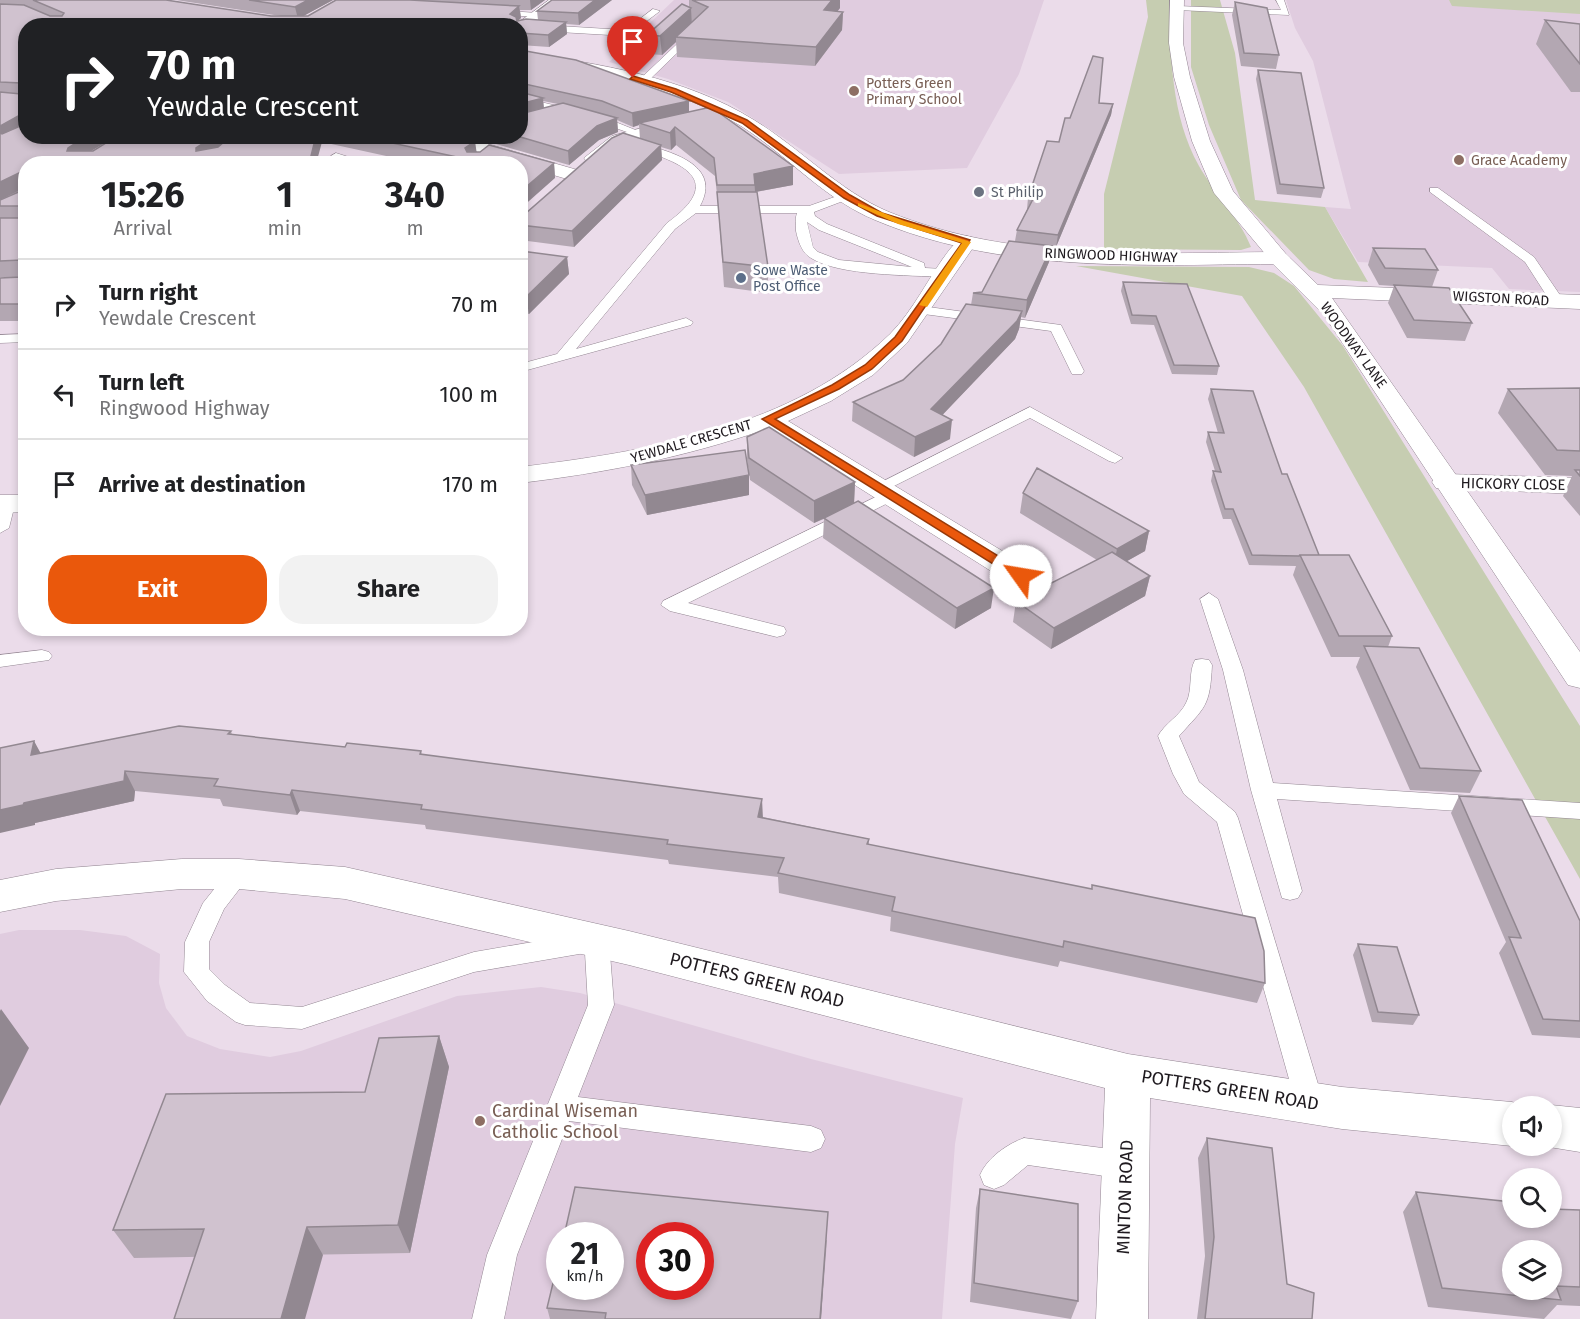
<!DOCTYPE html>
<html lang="en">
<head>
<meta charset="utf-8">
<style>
  :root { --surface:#fff; --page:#f2f2f2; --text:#202124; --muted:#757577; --line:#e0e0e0; --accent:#ea580c }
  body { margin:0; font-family:"Fira Sans",sans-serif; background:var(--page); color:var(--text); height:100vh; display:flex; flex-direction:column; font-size:22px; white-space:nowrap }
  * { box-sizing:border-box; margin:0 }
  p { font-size:20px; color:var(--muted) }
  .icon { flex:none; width:33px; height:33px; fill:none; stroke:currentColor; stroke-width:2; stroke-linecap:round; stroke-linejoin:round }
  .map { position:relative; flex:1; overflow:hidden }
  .sheet { position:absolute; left:18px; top:156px; width:510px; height:480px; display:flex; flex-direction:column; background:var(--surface); border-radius:24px; box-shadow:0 3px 9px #0003 }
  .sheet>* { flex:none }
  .hud { position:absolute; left:18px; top:18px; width:510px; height:126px; border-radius:24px; box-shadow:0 3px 9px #0003; background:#202124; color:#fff; overflow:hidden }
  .controls { position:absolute; left:1502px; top:1096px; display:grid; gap:12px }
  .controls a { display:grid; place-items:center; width:60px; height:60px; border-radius:50%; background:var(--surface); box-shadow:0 3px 9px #0003; font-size:30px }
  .speed { position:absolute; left:546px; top:1222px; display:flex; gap:12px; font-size:30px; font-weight:700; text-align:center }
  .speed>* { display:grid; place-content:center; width:78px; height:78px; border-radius:50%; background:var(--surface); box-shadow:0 3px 9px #0003; line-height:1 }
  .speed small { font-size:15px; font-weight:400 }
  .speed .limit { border:9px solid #d22; background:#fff; color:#111 }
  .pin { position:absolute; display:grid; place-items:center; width:51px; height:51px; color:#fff; margin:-62px -26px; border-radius:50% 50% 50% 0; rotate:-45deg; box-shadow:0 0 6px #0007 }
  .pin .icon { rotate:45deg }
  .me { position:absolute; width:66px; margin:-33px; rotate:302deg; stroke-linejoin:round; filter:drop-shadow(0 0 4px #0008) }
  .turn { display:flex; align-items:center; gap:21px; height:126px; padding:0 30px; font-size:27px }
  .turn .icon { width:78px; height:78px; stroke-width:2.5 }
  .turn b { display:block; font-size:42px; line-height:51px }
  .eta { display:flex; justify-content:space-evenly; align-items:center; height:102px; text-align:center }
  .eta b { font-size:36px; font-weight:700; line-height:42px }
  .cta { display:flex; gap:12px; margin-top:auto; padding:12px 30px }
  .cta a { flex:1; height:69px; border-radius:24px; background:var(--accent); color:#fff; font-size:24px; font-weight:700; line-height:69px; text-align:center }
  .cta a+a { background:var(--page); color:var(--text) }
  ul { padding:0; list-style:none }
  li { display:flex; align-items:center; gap:18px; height:90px; padding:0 30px; border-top:2px solid var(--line) }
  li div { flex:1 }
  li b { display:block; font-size:22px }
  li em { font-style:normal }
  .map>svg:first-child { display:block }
</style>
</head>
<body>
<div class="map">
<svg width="1580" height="1319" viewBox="0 0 1580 1319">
  <rect width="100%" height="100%" fill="#ebdcea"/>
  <path fill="#e0ccdf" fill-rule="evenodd" d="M674 0H1044L1019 74 967 168 839 174 728 102 668 79 609 62Z
    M1286 0H1580V292L1509 289 1492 268 1358 262 1325 207 1351 209 1313 61 1295 28Z
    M19 930H80L126 936 160 954 159 983 166 1008 187 1036 220 1049 270 1057 301 1051 457 996 541 987 580 993 811 1059 963 1098 955 1144 942 1319H0V934ZM560 1236H610V1287H560ZM650 1236H700V1287H650Z"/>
  <path fill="#c6cdb1" d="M1146 0H1170C1170 55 1171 116 1199 166 1215 194 1239 217 1251 247L1241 250 1104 249V194L1148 17Z
    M1191 0H1220L1235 53 1255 200 1325 207 1368 282 1334 279 1309 270 1241 200 1209 125 1191 67Z
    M1449 0H1580V14L1452 6Z
    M1076 266 1249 267 1274 273 1294 286 1343 346 1580 726V879L1304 387 1242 296Z"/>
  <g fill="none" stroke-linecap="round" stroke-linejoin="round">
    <g stroke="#938692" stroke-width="1">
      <path id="lane" d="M1276 0H1284L1289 15 1177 10 1173 8 1177 6 1281 10Z
        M653 9 660 11 627 36 542 31 538 28 542 25 625 30Z
        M495 10 537 13 541 15 537 17 492 14Z
        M682 16 706 25 646 83H640V79L696 26 682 20Z
        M520 97 603 117 643 133 638 136 596 121 520 103Z
        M470 136H486L461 146 456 143Z
        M638 143C669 151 723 164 700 206H809L843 194H851V198L814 212 815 216 827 224 924 263 925 268 944 269 950 273 944 277C910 275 839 276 811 258 802 253 798 241 796 231 796 224 795 218 797 213H696L675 229 576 349 686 318 693 322 691 325 520 372V364L557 354 667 223C727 180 682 162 634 148V144ZM807 222 819 230 912 267 839 260 818 252 813 247Z
        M336 153 364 162 365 164H348L332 158 331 156Z
        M1430 188H1438L1534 257 1564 301 1562 304H1552L1525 262 1430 192Z
        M921 306 1061 325 1084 371 1082 374H1072L1051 331 916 313 914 310Z
        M26 334V342L0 343V335Z
        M1030 407 1123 458 1115 463 1109 461 1030 418 884 491 878 493 870 488Z
        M890 490 896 491 898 495 896 499 688 603 784 627 786 631 784 635 777 637 670 611 661 605 663 601Z
        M7 499 15 504 9 528 0 533V502Z
        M1209 593 1218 599 1243 670 1273 783 1580 803V819L1277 799 1302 891 1298 898 1290 900 1282 898 1251 790 1223 670 1200 599Z
        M42 650 49 652 52 656 49 660 0 667V655Z
        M1202 659 1209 660 1212 665C1210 707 1205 707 1179 736L1199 782 1235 812 1238 818 1324 1104 1320 1113 1310 1117 1300 1113 1296 1104 1217 822 1184 794 1173 774 1158 736C1165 723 1180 716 1186 703 1193 690 1188 672 1195 660Z
        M239 865 247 868 251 874 224 909 209 942V969L225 985 250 1003 302 1007 474 952 597 931 606 934 609 941 614 1005 578 1097 811 1126 821 1130 825 1139 821 1148 811 1152 569 1121 517 1255 504 1319H472L487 1255 588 1005 585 953 474 972 302 1029 245 1025 236 1022 207 1001 184 972 185 942 203 903 231 868Z
        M1024 1138 1126 1151 1136 1155 1140 1165 1136 1175 1126 1179 1028 1165 1004 1185 994 1189 984 1185 980 1175C987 1158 1007 1144 1024 1138Z"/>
    </g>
    <g stroke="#938692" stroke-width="1">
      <path id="street" d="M549 0H565L525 30 520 31V26H514Z
        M1170 0H1184L1183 43 1190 77 1210 141 1233 191 1286 254 1290 258 1286 262H1272L1214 193 1192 141 1174 77 1169 43Z
        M683 117 691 122 689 126 624 144 599 162H587L584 158 612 136Z
        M431 136H460L581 171 583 175 574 181 567 179 433 140Z
        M967 236 974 238 977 242 907 343 873 375 831 401 788 421 1032 569 1036 576 1032 583 1021 585 1010 583 766 429C686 457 604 473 520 483V467C649 451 793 428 890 334 914 310 929 276 950 249L960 238Z
        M1446 474 1580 478V494L1436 488 1432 482 1436 476Z
        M0 495H26V512L0 513Z
        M182 859H239L345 867 629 931 1128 1054 1342 1087 1512 1102 1525 1107H1512V1146L1342 1129 1150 1098 1148 1319H1096L1105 1088 629 965 345 899 239 889H182L56 901 0 912V880L56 869Z
        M1551 1105 1580 1108V1152L1543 1146H1551V1107H1546Z"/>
    </g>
    <g stroke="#938692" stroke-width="1">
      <path id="secondary" d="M520 52C599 64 685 77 754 120 800 148 839 191 889 212 1013 262 1148 253 1279 252L1286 254 1318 285 1580 295V309L1332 298 1580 652V688L1568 685 1324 315 1273 264C1139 265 1001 273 875 220 824 199 787 155 741 126 675 86 596 72 520 61Z"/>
    </g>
    <use href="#lane" fill="#fff" fill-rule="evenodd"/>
    <use href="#street" fill="#fff" fill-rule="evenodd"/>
    <use href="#secondary" fill="#fff" fill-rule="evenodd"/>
  </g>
  <path fill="#b3a7b2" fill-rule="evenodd" d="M0 0H166L271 16H281L176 0H333L303 16H308L336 0H545L531 10H520L521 18 518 20H538L537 11 612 0 579 25 566 24 567 34 549 47 520 45V26L26 136H116L91 151 231 136H460L477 152 554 163 555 178 520 164H423L322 142 26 164V321H0V278L21 277H0Z
    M689 0H840V8L837 11 843 12 842 30 815 66 677 57 676 42 662 55 648 54 647 35 689 7Z
    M1235 2 1279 55 1276 69 1241 66 1232 15Z
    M1545 20 1580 24V92H1571L1536 44Z
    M520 50 689 101V112L793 185 756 192 768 267V293L724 287 718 204 715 176 676 145 671 150 661 147 662 160 574 247 520 240V215L526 213 640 139 639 125 633 127 617 120 618 132 599 140 569 165 482 140 481 136H520ZM543 101 558 104 544 108Z
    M1258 70 1324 188 1321 198 1277 194 1256 79Z
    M1099 103 1113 104 1111 115 1056 247 1052 246 1049 262 1025 318 1021 317 1019 329 1015 339 942 415 950 439 914 457 852 421 853 402 903 380 941 344 971 305 973 293 982 292 1015 241 1017 230 1027 210V209L1028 198 1059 142 1070 118Z
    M1373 248 1438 270 1432 287 1472 323 1465 341 1407 338 1388 303 1394 286 1379 285 1368 265Z
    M520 252 567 257 569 274 529 314 520 313Z
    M1123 282 1219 366 1217 375 1172 374 1154 325 1131 324 1121 291Z
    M1580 388V516L1563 496 1572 476 1545 475 1498 413 1508 389Z
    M1211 389 1282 474 1319 555 1392 636 1388 647 1481 771 1470 793 1410 790 1356 667 1360 657H1331L1293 575 1296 566 1249 565 1231 519H1223L1211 481 1213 471H1215L1206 442 1208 432 1218 433 1208 399Z
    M747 437 855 482 854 503 991 608 955 629 823 538 824 519 814 523 750 480 747 459Z
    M631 465 749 495 647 515 632 485Z
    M1023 493 1149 531 1145 551 1127 561 1150 576 1145 596 1051 649 1013 622 1016 601 1097 560 1020 513Z
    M231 731 232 735 345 747 421 751 422 755 763 817 869 839V845L1265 983 1257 1003 1060 961 1058 967 890 931 891 917 779 893 778 877 669 864 668 860 426 829 425 825 300 811 297 815 223 806 220 799 135 791 134 801 35 823V825L34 741 40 754Z
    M1459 796 1580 921V1038L1532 1035 1499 953 1506 942 1451 813Z
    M1358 944 1419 1015 1413 1025 1372 1022 1353 955Z
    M439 1036 449 1067 410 1253 134 1258 113 1230 365 1092Z
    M1207 1138 1287 1284 1312 1319H1197L1205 1256 1198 1158Z
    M980 1189 1078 1301 1071 1319 970 1302 976 1208Z
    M1416 1192 1512 1218 1580 1210V1306L1557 1305 1544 1319 1428 1307 1403 1212Z
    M827 1240 821 1319H550L547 1308Z"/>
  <path fill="#928891" d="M308 0H333L298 19 295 7Z
    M530 0H545L531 10Z
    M595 0H612L579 25 578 13Z
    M832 0H840V8L824 29V10Z
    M519 6 521 18 512 26 510 14Z
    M691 8 692 27 676 37V42L662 55 660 36Z
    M843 12 842 30 815 66 816 47Z
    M566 22 567 34 549 47 548 35Z
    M543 98 544 111 520 118V104Z
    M689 101V114L639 123V125L633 127 632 113Z
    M1113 104 1111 115 1056 247 1058 235Z
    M20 115 25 129 0 144V126Z
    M617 118 618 132 599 140 569 165 568 151 597 126Z
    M675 127 676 145 671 150 670 133Z
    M87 136H116L73 162 67 151 68 148Z
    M214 136H231L220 149 196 151V148Z
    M316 136H321L322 142 316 164H309Z
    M475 141 477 155 467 159 465 148Z
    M661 145 662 160 574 247 572 231Z
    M554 163 555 178 520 209V192Z
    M793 166V185L755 192 754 174Z
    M21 172 26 187 0 200V182Z
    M1052 246 1049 262 1025 318 1027 300Z
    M567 257 569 274 529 314 526 297Z
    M1022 311 1019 329 1015 339 930 428 931 409Z
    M952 420 950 439 914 457 915 437Z
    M749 475V495L647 515 645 495Z
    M855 482 854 504 814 523V501Z
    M1149 531 1145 551 1113 569 1117 549Z
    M1150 576 1145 596 1051 649 1054 628Z
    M994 588 991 608 955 629 957 608Z
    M34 741 45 761 31 755Z
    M125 771 135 791 134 801 35 823V825L0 833V810Z
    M292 790 300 811 297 815 290 795Z
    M762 799 763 819 758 817Z
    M1 1009 29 1048 0 1106V1011Z
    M439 1036 449 1067 410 1253 398 1225Z
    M828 1212 821 1319H820Z
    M307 1227 323 1255 305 1319H281Z"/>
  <path fill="#d0c2cf" stroke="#928891" stroke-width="1.5" fill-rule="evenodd" d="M33 0H166L271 16H308L336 0H410L519 6 510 14 516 17 517 21 526 19 566 22 548 35 520 33V26H26V136H87L68 148 67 151H93L117 136H214L196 148V151L218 147 231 136H316L309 164H26V304H0V278L21 277V260L0 261V218H20L21 206H0V200L21 191V172L0 182V133L2 134 25 124V121L20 115 0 126V92L21 94 23 92 21 83 0 82V4L24 5 50 16H62L64 13Z
    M249 0H308L295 7Z
    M552 0H595L578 13 537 11Z
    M692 0H832L824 10 843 12 816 47 676 37 708 7Z
    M1235 2 1267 8 1279 55 1244 53Z
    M682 4 691 8 660 36 647 35Z
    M1545 20 1580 24V64Z
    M520 50 576 60 689 101 632 113 602 101 520 83Z
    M1093 56 1103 58 1099 103 1113 104 1058 235 1017 230 1033 199 1028 198 1047 141 1059 142 1065 118H1070Z
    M1258 70 1301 73 1324 188 1280 184Z
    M520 92 543 98 520 104Z
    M563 103 617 118 597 126 568 151 517 136H520V114Z
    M711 107 793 166 754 174 755 185H717L714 158 675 127 670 133 639 123Z
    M623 133 661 145 572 231 520 225V215L526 213 612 138Z
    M360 136H460L475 141 465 148 467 152H480L489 145 554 163 520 192V164H489Z
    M717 192H757L768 267 723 262Z
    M1009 241 1052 246 1027 300 973 293 982 292Z
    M1373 248 1425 249 1438 270 1385 268Z
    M521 251 567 257 526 297 520 296Z
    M1123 282 1187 284 1219 366 1174 365 1156 316 1132 315Z
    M1394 285 1449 288 1472 323 1414 320Z
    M966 304 1022 311 1017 321 931 409 952 420 915 437 853 402 903 380 941 344Z
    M1580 388V451L1557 450 1508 389Z
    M1211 389 1253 391 1282 474H1287L1319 555H1300L1299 556 1252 555 1233 509H1225L1213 471 1221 472 1208 432 1224 433Z
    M769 427 855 482 814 501 749 458 747 437Z
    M745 450 749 475 645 495 631 465Z
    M1037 468 1149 531 1117 549 1023 493Z
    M1575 470H1580V476Z
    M858 501 994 588 957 608 824 518Z
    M1112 552 1150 576 1054 628 1016 601Z
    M1300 555H1349L1392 636H1339Z
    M1364 646 1419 648 1481 771 1420 768Z
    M179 726 231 731 228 734 345 747 347 743 421 751 420 754 762 799 758 817 869 839 867 844 1092 889V885L1255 918 1264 951 1265 983 1064 941 1063 947 892 911 895 897 778 873 784 858 667 844 668 840 421 809 422 805 292 790 290 795 214 786 218 779 125 771 124 781 24 803 23 805 0 810V748L34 741 31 755Z
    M1459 796 1522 800 1580 921V1021L1543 1019 1509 937 1521 938Z
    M1358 944 1397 947 1419 1015 1378 1012Z
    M439 1036 398 1225 307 1227 281 1319H174L204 1229 113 1230 166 1094 365 1092 379 1038Z
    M1207 1138 1272 1148 1287 1284 1314 1293 1312 1319H1205L1214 1237Z
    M575 1187 828 1212 820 1319H605L606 1313 547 1308 560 1254V1287H610V1236H564ZM650 1236H700V1287H650Z
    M980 1189 1078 1204V1301L974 1283Z
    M1416 1192 1512 1202V1218H1551V1209L1580 1210V1287L1556 1286 1561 1300 1442 1288ZM1512 1251H1551V1290H1512Z"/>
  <path fill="#ea580c" stroke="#983908" stroke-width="1.5" d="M633 76 676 89 747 120 850 195 882 213 970 240 902 341 872 369 839 389 775 419 1026 573V579H1017L762 419 832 385 865 365 895 337 962 243 877 216 844 198 742 123 671 92 630 79Z"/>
  <path fill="#f59e0b" d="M858 203 904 221 971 242 927 307 919 305 962 243 898 224 858 206Z"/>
  <g fill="#8d6e63" stroke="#fff" stroke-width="2">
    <circle cx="854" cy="91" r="6"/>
    <circle cx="1459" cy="160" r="6"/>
    <circle cx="480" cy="1121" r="6"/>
  </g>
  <circle fill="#6b7280" stroke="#fff" stroke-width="2" cx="979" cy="192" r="6"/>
  <circle fill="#5c6f8a" stroke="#fff" stroke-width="2" cx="741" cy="278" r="6"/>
  <g text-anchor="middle" stroke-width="6" stroke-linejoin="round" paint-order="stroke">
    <g font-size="14" fill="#785e54" stroke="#fff" text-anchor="start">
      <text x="866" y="88">Potters Green<tspan x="866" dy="16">Primary School</tspan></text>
      <text x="1471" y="165">Grace Academy</text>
    </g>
    <g font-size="14" fill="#5b616d" stroke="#fff" text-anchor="start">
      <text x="991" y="197">St Philip</text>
    </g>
    <g font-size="14" fill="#1f1a1f" stroke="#fff">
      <text transform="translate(1111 255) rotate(2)" y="5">RINGWOOD HIGHWAY</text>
      <text transform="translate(1501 298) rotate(3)" y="5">WIGSTON ROAD</text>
      <text transform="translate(1354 345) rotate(54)" y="5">WOODWAY LANE</text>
      <text transform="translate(691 441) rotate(-16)" y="5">YEWDALE CRESCENT</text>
    </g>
    <g font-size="14" fill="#4e5e75" stroke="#fff" text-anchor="start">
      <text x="753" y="275">Sowe Waste<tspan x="753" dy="16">Post Office</tspan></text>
    </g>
    <g font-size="15" fill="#1f1a1f" stroke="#fff">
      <text transform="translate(1513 484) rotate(1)" y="5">HICKORY CLOSE</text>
    </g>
    <g font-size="18" fill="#1f1a1f" stroke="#fff">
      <text transform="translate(757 980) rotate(14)" y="6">POTTERS GREEN ROAD</text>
      <text transform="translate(1230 1090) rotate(9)" y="6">POTTERS GREEN ROAD</text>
      <text transform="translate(1125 1197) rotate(-88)" y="6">MINTON ROAD</text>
    </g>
    <g font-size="18" fill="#785e54" stroke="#fff" text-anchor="start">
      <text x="492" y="1117">Cardinal Wiseman<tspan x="492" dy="21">Catholic School</tspan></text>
    </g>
  </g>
</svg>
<div class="controls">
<a><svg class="icon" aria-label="sound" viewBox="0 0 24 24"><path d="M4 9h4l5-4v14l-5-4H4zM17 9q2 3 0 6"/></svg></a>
<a><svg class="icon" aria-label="search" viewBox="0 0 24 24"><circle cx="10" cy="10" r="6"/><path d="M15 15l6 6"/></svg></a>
<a><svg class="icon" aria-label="layers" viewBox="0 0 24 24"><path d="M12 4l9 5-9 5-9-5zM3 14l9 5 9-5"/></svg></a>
</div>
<div class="speed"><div>21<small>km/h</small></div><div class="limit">30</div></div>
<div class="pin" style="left:633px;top:78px;background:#d93025"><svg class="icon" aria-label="arrive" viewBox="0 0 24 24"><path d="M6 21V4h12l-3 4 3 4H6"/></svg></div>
<svg class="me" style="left:1021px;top:576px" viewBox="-20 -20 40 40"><circle r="19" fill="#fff"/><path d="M0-13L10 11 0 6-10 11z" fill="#ea580c"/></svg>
<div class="hud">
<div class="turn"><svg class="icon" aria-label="right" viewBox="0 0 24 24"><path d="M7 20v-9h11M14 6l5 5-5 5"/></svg><div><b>70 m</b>Yewdale Crescent</div></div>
</div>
<section class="sheet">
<div class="eta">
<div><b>15:26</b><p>Arrival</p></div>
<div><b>1</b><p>min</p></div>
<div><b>340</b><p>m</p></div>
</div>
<ul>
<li><svg class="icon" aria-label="right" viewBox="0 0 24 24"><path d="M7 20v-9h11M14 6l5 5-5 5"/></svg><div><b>Turn right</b><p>Yewdale Crescent</p></div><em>70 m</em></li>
<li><svg class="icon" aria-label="left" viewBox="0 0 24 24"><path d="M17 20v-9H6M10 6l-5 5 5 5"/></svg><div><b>Turn left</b><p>Ringwood Highway</p></div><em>100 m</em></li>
<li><svg class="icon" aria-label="arrive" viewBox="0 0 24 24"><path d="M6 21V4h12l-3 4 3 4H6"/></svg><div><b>Arrive at destination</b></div><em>170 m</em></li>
</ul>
<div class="cta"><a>Exit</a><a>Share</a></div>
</section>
</div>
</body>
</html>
